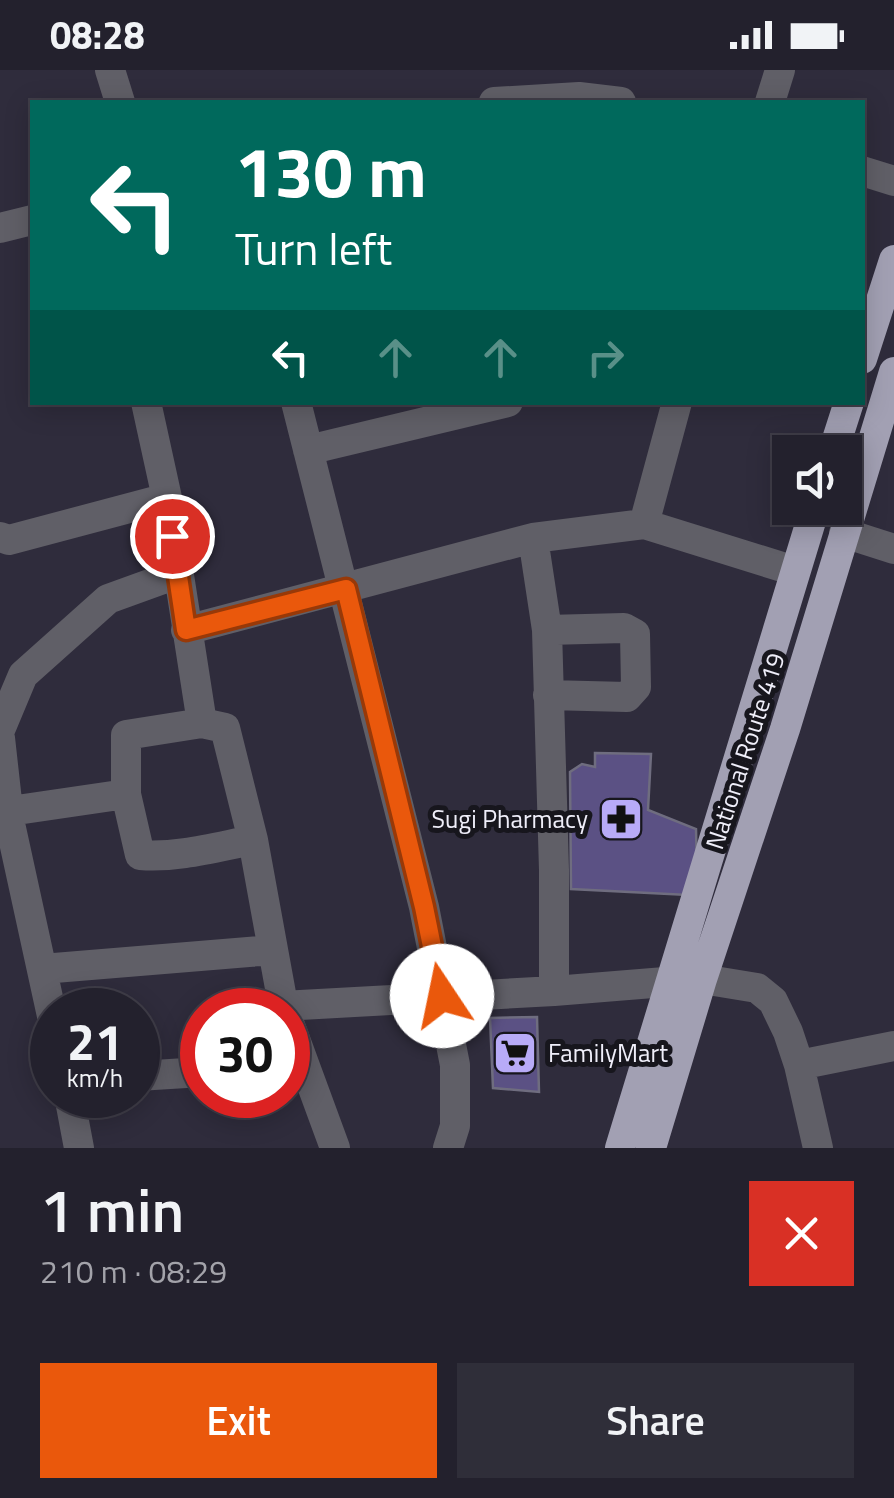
<!DOCTYPE html>
<html lang="en">
<head>
<meta charset="utf-8">
<style>
  :root { --surface:#23212d; --page:#2f2e39; --text:#f1f3f6; --muted:#a3a3aa; --line:#403e49; --accent:#ea580c }
  body { margin:0; font-family:"Titillium Web",sans-serif; background:var(--page); color:var(--text); height:100vh; display:flex; flex-direction:column; font-size:38px; white-space:nowrap }
  * { box-sizing:border-box; margin:0 }
  p { font-size:32px; color:var(--muted) }
  .icon { flex:none; width:55px; height:55px; fill:none; stroke:currentColor; stroke-width:2; stroke-linecap:round; stroke-linejoin:round }
  .map { position:relative; height:1078px; overflow:hidden }
  .panel { display:flex; flex-direction:column; background:var(--surface); flex:1 }
  .panel>* { flex:none }
  .top-card { position:absolute; left:30px; top:30px; width:835px; height:305px; border-radius:0px; box-shadow:0 5px 25px #0003,0 0 0 2px var(--line); background:#00695c; color:#fff; overflow:hidden }
  .tools { position:absolute; left:772px; top:365px; display:grid; gap:20px }
  .tools a { display:grid; place-items:center; width:90px; height:90px; border-radius:0px; background:var(--surface); box-shadow:0 5px 25px #0003,0 0 0 2px var(--line); font-size:50px }
  .speed { position:absolute; left:30px; top:918px; display:flex; gap:20px; font-size:50px; font-weight:700; text-align:center }
  .speed>* { display:grid; place-content:center; width:130px; height:130px; border-radius:50%; background:var(--surface); box-shadow:0 5px 25px #0003,0 0 0 2px var(--line); line-height:1 }
  .speed small { font-size:25px; font-weight:400 }
  .speed .limit { border:15px solid #d22; background:#fff; color:#111 }
  .pin { position:absolute; display:grid; place-items:center; width:85px; height:85px; color:#fff; margin:-42px; border:5px solid #fff; border-radius:50%; box-shadow:0 2px 10px #0007 }
  .me { position:absolute; width:110px; margin:-55px; rotate:349deg; stroke-linejoin:round; filter:drop-shadow(0 0 8px #0008) }
  .turn { display:flex; align-items:center; gap:35px; height:210px; padding:0 40px; font-size:45px }
  .turn .icon { width:130px; height:130px; stroke-width:2.5 }
  .turn b { display:block; font-size:70px; line-height:85px }
  .lanes { display:flex; align-items:center; height:95px; padding:0 40px; background:#0003; justify-content:center; gap:50px; direction:ltr }
  .lanes .off { opacity:.35 }
  .round { display:grid; place-items:center; flex:none; width:105px; height:105px; border-radius:0px; background:var(--page) }
  .headline { display:flex; align-items:center; justify-content:space-between; height:170px; padding:0 40px }
  h1 { font-size:60px; font-weight:600; line-height:75px }
  .cta { display:flex; gap:20px; margin-top:auto; padding:20px 40px }
  .cta a { flex:1; height:115px; border-radius:0px; background:var(--accent); color:#fff; font-size:40px; font-weight:600; line-height:115px; text-align:center }
  .cta a+a { background:var(--page); color:var(--text) }
  .status { display:flex; justify-content:space-between; align-items:center; height:70px; padding:0 50px; background:var(--surface); direction:ltr }
  .status svg { height:28px; fill:currentColor }
  .map>svg:first-child { display:block }
</style>
</head>
<body>
<div class="status"><b>08:28</b><svg viewBox="0 0 49 12"><path d="M0 12V9h3v3zM5 12V6h3v6zM10 12V3h3v9zM15 12V0h3v12zM26 1h20v11H26zM47 4h2v5h-2z"/></svg></div>
<div class="map">
<svg width="894" height="1078" viewBox="0 0 894 1078">
  <rect width="100%" height="100%" fill="#2f2c3c"/>
  <path fill="#5b5184" stroke="#6f6d7f" stroke-width="2.5" d="M595 683 651 684 648 740 696 759 697 806 688 825 571 819 570 702 582 694 595 697Z
    M537 947 539 1022 493 1018 490 948Z"/>
  <g fill="none" stroke-linecap="round" stroke-linejoin="round">
    <path stroke="#605f67" stroke-width="30" d="M110 0 120 32
      M494 32 579 27 621 32
      M770 32 780 0
      M862 101 894 111
      M0 158 32 150
      M146 332 167 428 202 653
      M296 332 424 837 455 995V1056L448 1078
      M308 380 508 332
      M644 454 677 332
      M844 463 894 479
      M0 467 9 470 167 428
      M533 468 547 560 554 800V921
      M186 560 533 468 644 454 795 501
      M547 560 624 558 635 564 636 617 627 627 548 625
      M0 660 23 605 108 529 177 504
      M0 668 9 749 52 946
      M10 741 126 724
      M253 770C216 777 178 788 140 785L126 724V665L202 653 225 658 253 770 284 940
      M42 899 273 880
      M282 936 554 921 702 909 757 918 773 931 788 962 799 995 818 1078
      M288 950 335 1078
      M799 995 894 976
      M138 1006 202 1002
      M69 1025 79 1078"/>
    <path stroke="#a2a0b3" stroke-width="30" d="M862 289 894 190
      M833 382 849 332
      M620 1078 815 438
      M651 1078 702 909 785 659 894 302"/>
  </g>
  <g fill="none" stroke-linecap="round" stroke-linejoin="round">
    <g stroke="#983908" stroke-width="25">
      <path id="route" d="M172 466 186 560 346 519 424 837 442 926"/>
    </g>
    <use href="#route" stroke="#ea580c" stroke-width="18"/>
  </g>
  <defs>
    <g id="pharmacy-square" transform="scale(2.25)"><rect x="-9" y="-9" width="18" height="18" rx="4" fill="#b8abf7" stroke="#17161d"/><path d="M-2-6h4v4h4v4h-4v4h-4v-4h-4v-4h4Z" fill="#111"/></g>
    <g id="supermarket-square" transform="scale(2.25)"><rect x="-9" y="-9" width="18" height="18" rx="4" fill="#b8abf7" stroke="#17161d"/><path d="M-6-5.5h2.5l.6 2H6L4.5 2H-2.5L-4.4-4H-6ZM-1.5 3.2a1.3 1.3 0 1 0 .1 0ZM3 3.2a1.3 1.3 0 1 0 .1 0Z" fill="#111"/></g>
  </defs>
  <g fill-rule="evenodd">
    <use href="#pharmacy-square" x="621" y="749"/>
    <use href="#supermarket-square" x="515" y="983"/>
  </g>
  <g text-anchor="middle" stroke-width="10" stroke-linejoin="round" paint-order="stroke">
    <g font-size="25" fill="#efeef9" stroke="#17161d">
      <text transform="translate(745 681) rotate(-72)" y="9">National Route 419</text>
    </g>
    <g font-size="25" fill="#efeef9" stroke="#17161d" text-anchor="end">
      <text x="588" y="758">Sugi Pharmacy</text>
      <text x="548" y="992" text-anchor="start">FamilyMart</text>
    </g>
  </g>
</svg>
<div class="tools">
<a><svg class="icon" aria-label="sound" viewBox="0 0 24 24"><path d="M4 9h4l5-4v14l-5-4H4zM17 9q2 3 0 6"/></svg></a>
</div>
<div class="speed"><div>21<small>km/h</small></div><div class="limit">30</div></div>
<div class="pin" style="left:172px;top:466px;background:#d93025"><svg class="icon" aria-label="arrive" viewBox="0 0 24 24"><path d="M6 21V4h12l-3 4 3 4H6"/></svg></div>
<svg class="me" style="left:442px;top:926px" viewBox="-20 -20 40 40"><circle r="19" fill="#fff"/><path d="M0-13L10 11 0 6-10 11z" fill="#ea580c"/></svg>
<div class="top-card">
<div class="turn"><svg class="icon" aria-label="left" viewBox="0 0 24 24"><path d="M17 20v-9H6M10 6l-5 5 5 5"/></svg><div><b>130 m</b>Turn left</div></div>
<div class="lanes"><svg class="icon" aria-label="left" viewBox="0 0 24 24"><path d="M17 20v-9H6M10 6l-5 5 5 5"/></svg><svg class="icon off" aria-label="ahead" viewBox="0 0 24 24"><path d="M12 20V5M6 11l6-6 6 6"/></svg><svg class="icon off" aria-label="ahead" viewBox="0 0 24 24"><path d="M12 20V5M6 11l6-6 6 6"/></svg><svg class="icon off" aria-label="right" viewBox="0 0 24 24"><path d="M7 20v-9h11M14 6l5 5-5 5"/></svg></div>
</div>
</div>
<section class="panel">
<div class="headline"><div><h1>1 min</h1><p>210 m · 08:29</p></div><a class="round" style="background:#d93025;color:#fff"><svg class="icon" aria-label="close" viewBox="0 0 24 24"><path d="M6 6l12 12M18 6L6 18"/></svg></a></div>
<div class="cta"><a>Exit</a><a>Share</a></div>
</section>
</body>
</html>
